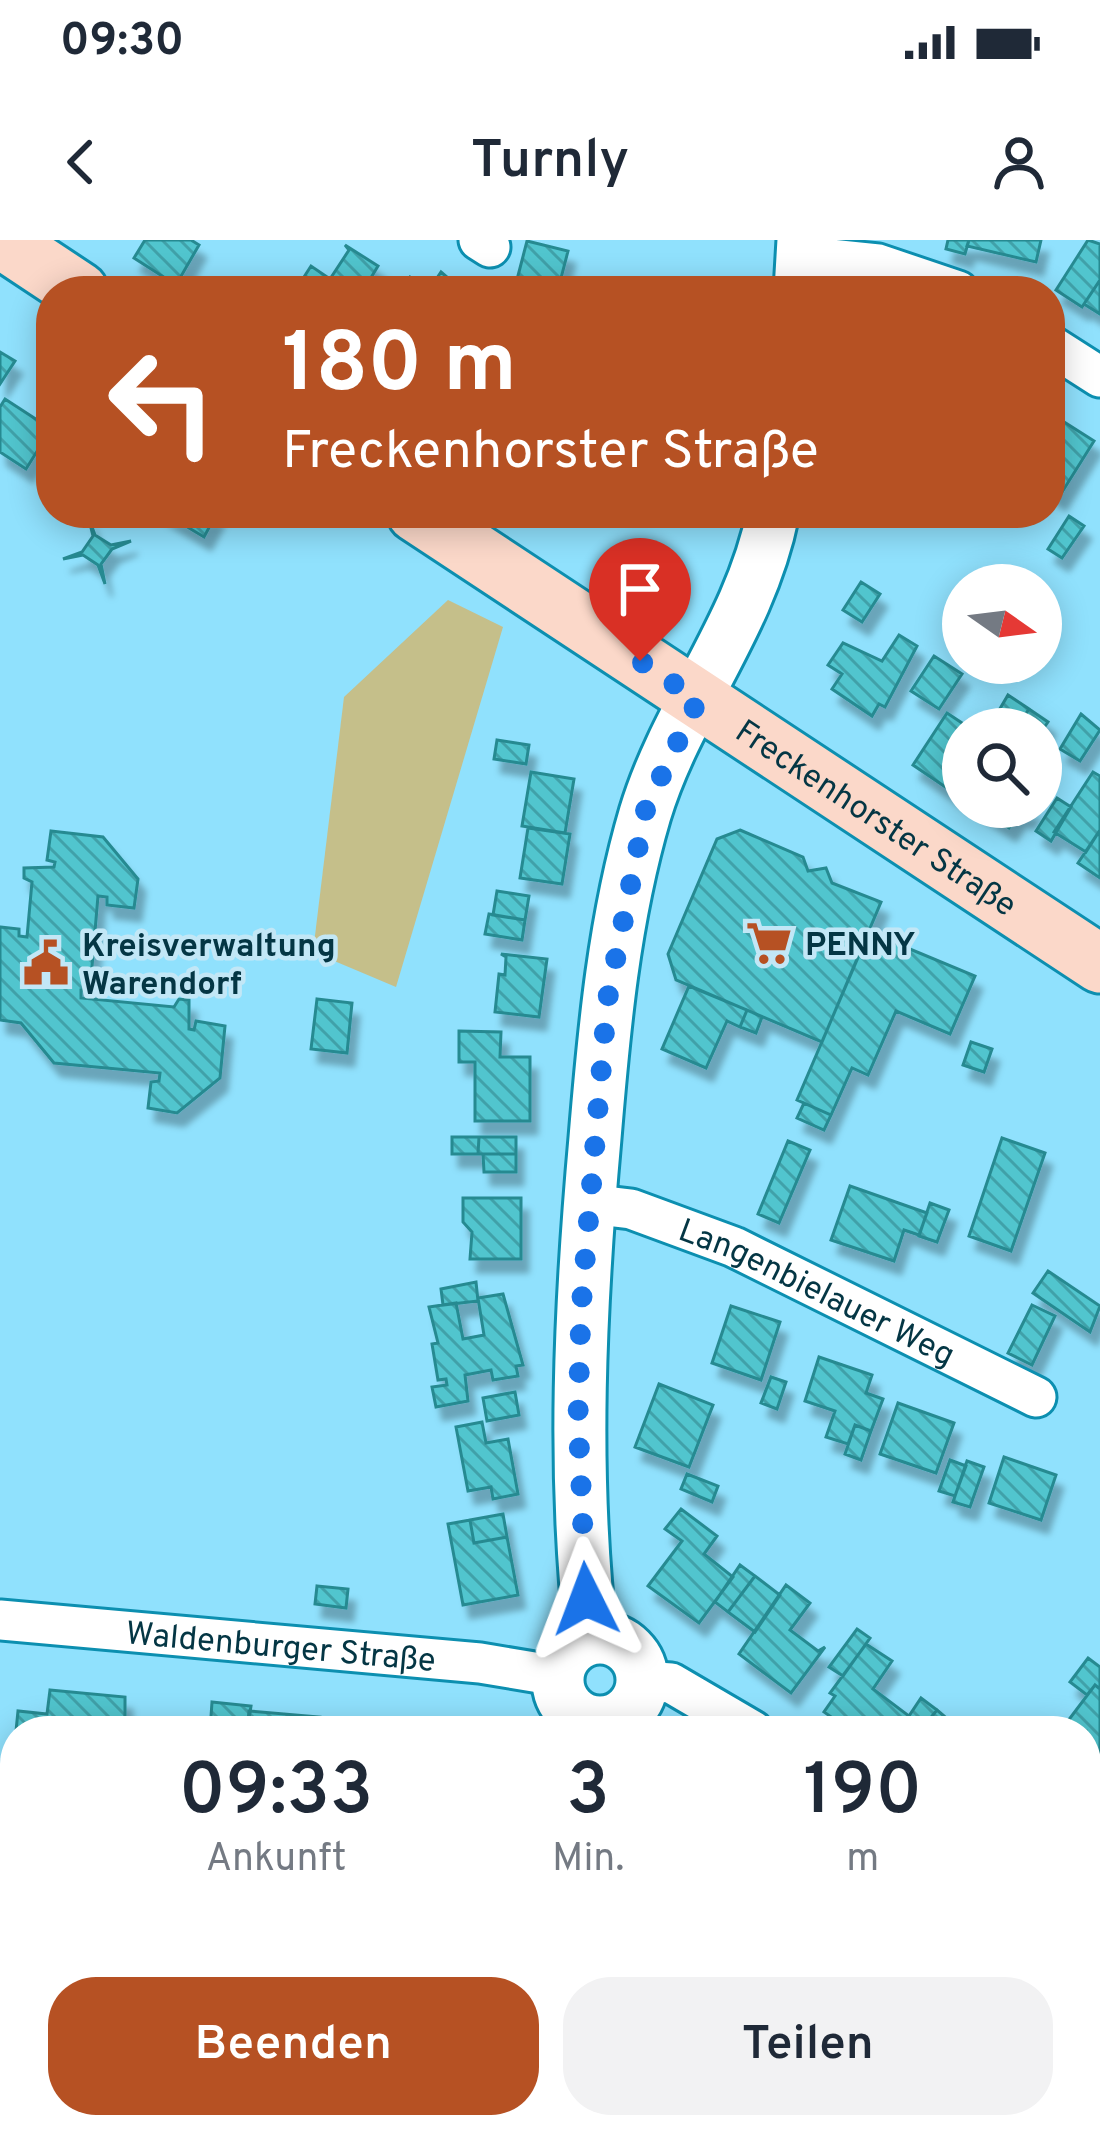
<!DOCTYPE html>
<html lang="de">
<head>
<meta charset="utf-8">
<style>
  :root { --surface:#fff; --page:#f2f2f3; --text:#1f2937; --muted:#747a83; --accent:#b65123 }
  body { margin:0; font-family:Overpass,sans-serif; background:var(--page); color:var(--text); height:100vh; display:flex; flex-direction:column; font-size:45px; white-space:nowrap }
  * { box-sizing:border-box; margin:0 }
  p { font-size:39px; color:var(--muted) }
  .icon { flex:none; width:66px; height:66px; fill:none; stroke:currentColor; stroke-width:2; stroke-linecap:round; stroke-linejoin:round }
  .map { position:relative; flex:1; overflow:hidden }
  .side { position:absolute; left:0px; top:1476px; width:1101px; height:423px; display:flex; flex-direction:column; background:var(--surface); border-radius:48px 48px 0 0; box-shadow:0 6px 30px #0003 }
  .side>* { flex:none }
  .banner { position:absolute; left:36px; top:36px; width:1029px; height:252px; border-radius:48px; box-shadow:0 6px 30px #0003; background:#b65123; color:#fff; overflow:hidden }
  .needle { width:78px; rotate:104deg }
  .controls { position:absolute; left:942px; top:324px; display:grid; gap:24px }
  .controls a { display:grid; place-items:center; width:120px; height:120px; border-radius:50%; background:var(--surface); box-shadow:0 6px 30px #0003; font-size:60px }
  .pin { position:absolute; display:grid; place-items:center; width:102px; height:102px; color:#fff; margin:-123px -51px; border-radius:50% 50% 50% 0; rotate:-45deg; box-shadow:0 0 12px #0007 }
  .pin .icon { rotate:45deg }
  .me { position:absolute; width:132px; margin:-66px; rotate:357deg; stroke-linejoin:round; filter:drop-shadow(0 0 9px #0008) }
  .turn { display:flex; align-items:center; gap:42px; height:252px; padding:0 48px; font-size:54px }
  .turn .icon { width:156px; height:156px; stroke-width:2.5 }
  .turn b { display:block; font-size:84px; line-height:102px }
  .eta { display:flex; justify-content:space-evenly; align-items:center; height:204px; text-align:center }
  .eta b { font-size:72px; font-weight:600; line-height:84px }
  .cta { display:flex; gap:24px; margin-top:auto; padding:24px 48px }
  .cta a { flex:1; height:138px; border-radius:48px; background:var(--accent); color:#fff; font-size:48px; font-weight:600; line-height:138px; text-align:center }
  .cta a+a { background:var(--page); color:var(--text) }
  .status { display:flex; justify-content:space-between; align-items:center; height:84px; padding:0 60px; background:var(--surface); direction:ltr }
  .status svg { height:33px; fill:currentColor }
  header { display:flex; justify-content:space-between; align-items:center; height:156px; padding:0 48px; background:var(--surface); font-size:54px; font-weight:600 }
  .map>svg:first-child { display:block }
</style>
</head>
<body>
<div class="status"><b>09:30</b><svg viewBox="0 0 49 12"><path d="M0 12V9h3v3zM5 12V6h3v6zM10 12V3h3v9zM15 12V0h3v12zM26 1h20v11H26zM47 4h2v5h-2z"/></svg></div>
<header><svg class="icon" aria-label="back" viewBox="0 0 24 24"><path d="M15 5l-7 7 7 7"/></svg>Turnly<svg class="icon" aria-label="person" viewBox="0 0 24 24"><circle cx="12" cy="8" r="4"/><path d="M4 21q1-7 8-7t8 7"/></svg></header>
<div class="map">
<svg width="1100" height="1897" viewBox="0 0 1100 1897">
  <defs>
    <pattern id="building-back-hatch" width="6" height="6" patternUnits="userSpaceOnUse" patternTransform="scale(3)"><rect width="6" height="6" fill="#51c5ce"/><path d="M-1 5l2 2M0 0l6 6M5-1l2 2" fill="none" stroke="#41a1a9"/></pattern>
    <filter id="shadow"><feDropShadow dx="7" dy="13" stdDeviation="3" flood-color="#0004"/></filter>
  </defs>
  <rect width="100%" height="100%" fill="#90e1fd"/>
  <path fill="#c5bf8a" d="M448 360 503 387 396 747 313 712 344 457Z"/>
  <path fill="url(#building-back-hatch)" stroke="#278a91" stroke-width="3" filter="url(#shadow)" d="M145 0H191L199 5 176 45 134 18Z
    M948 0H969L965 14 946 9Z
    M969 0H1041L1036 22 967 6Z
    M1088 0 1100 4V40L1082 67 1056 50Z
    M527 1 568 11 560 42 585 51H514Z
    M345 5 378 26 363 51H295L311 26 330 39 349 10Z
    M441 32 463 51H400L410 37 429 50Z
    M1100 40V74L1084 64Z
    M0 112 15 121 0 144Z
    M5 159 51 189 26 229 0 212V167Z
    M1050 173 1094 201 1059 257 1050 251Z
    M164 273H217L204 297Z
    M88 276 95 295 111 305 131 301 112 309 101 324 105 344 98 325 83 315 63 319 82 312 93 296Z
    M1069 276 1084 286 1062 318 1048 309Z
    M861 342 880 354 862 382 843 370Z
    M899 395 917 406 885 467 879 464 872 476 832 449 842 434 828 425 843 403 882 421Z
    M934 416 962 434 939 469 911 451Z
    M1008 455 1029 469 1015 489H998L1004 476 998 472Z
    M1029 469 1048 482 1041 492 1019 484Z
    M947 473 968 487 958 503 963 506V559L913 525Z
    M1081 474 1100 490 1080 521 1060 509Z
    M497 500 529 505 526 524 494 519Z
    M531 532 574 539 565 593 522 586Z
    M1093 532 1100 536V590L1086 612 1054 592Z
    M1057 558 1071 567 1051 601 1036 591Z
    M977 567H1032L1026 576 1020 572 1009 588Z
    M528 588 570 594 562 644 520 638Z
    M740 590 803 617 808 631 826 628 832 643 881 662 822 802 676 740 668 714 717 599Z
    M1100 590V638L1078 623Z
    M51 591 103 597 138 639 134 668 107 665V657L98 656 90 750H81V758L174 767 179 759 189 760V789L194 790 196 781 225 786 220 838 177 873 148 868 151 842 159 841 160 833 54 823 21 783 0 780V687L19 689V696L27 697 32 642 24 638V628L54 627 55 622 47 620Z
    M497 651 529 656 525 680 493 675Z
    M489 674 525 680 522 700 485 694Z
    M869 692 975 736 950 794 896 771 868 835 852 828 831 875 797 860Z
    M501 714 547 719 539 777 495 772 499 734 505 735 506 717Z
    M689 746 747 770 740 787 727 781 706 828 662 809Z
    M317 759 352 763 347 813 311 809Z
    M747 770 762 777 756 793 740 787Z
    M459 791 501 792 500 817H530V881H475V822H459Z
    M971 802 992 809 984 832 963 825Z
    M804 863 831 875 824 890 797 878Z
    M452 897H479L478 914H452Z
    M479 897H516V914H478Z
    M1002 898 1045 913 1011 1011 969 996Z
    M788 901 810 910 779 983 758 974Z
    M483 914H516V932H484Z
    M850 946 927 973 919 995 904 990 894 1021 831 1000Z
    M463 958H521V1019H470L472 992 463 982Z
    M930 963 949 970 937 1002 919 996Z
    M1048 1031 1100 1066 1090 1092 1033 1053Z
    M476 1042 478 1061 443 1065 441 1049Z
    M503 1054 523 1125 516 1126 518 1136 493 1140 491 1130 465 1135 468 1161 436 1167 432 1147 447 1145 446 1139 438 1140 432 1104 438 1103 429 1067 456 1063 463 1099 484 1095 478 1058Z
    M1032 1065 1055 1076 1032 1125 1008 1113Z
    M731 1066 780 1082 761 1140 712 1123Z
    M819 1117 872 1135 866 1153 883 1159 871 1191 855 1185 848 1204 826 1197 835 1171 805 1161Z
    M771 1137 786 1142 777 1169 761 1163Z
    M659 1144 713 1165 689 1227 635 1207Z
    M515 1152 519 1175 487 1181 483 1158Z
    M898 1163 954 1183 936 1233 880 1214Z
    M482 1182 486 1203 508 1199 518 1254 493 1259 491 1247 468 1251 456 1187Z
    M855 1185 871 1191 861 1220 845 1214Z
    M1004 1217 1056 1235 1041 1280 989 1263Z
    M950 1220 966 1226 955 1256 939 1251Z
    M967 1221 984 1227 970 1267 953 1262Z
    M687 1234 718 1246 712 1262 681 1249Z
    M681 1269 717 1296 704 1314 733 1337 699 1383 648 1346 682 1301 665 1289Z
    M503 1274 507 1297 474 1303 470 1280Z
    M470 1280 474 1303 507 1297 518 1355 463 1365 448 1284Z
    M740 1325 755 1336 728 1372 715 1362Z
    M755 1336 780 1355 755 1392 728 1372Z
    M786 1345 810 1363 790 1390 818 1411 825 1407 791 1453 739 1414Z
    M317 1346 348 1349 346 1368 315 1364Z
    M857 1389 870 1398 843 1436 829 1427Z
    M866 1404 892 1421 873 1449 909 1476 899 1491H851L824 1472 835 1456 830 1453Z
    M1088 1418 1100 1427V1449L1095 1445 1087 1455 1070 1442Z
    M1095 1445 1100 1449V1520L1086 1510V1491L1061 1490Z
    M50 1450 125 1457V1491H16L18 1471 47 1474Z
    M921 1458 937 1470 920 1491H899Z
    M212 1462 251 1466 247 1491H210Z
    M937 1470 952 1483 945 1491H920Z
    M249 1471 320 1477 318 1491H247Z
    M3 1618 15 1619V1645L1 1643Z
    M1100 1632V1714L1086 1700V1646Z
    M0 1690 15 1691V1765L6 1764 10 1724 0 1723Z
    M0 1763 15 1765V1790L0 1788Z
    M0 1788 15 1790V1884H35L34 1897 0 1893Z
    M1100 1877V1897H1074Z
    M77 1884H168L167 1897 76 1896Z
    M547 1884H596L598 1897H548Z
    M1002 1884H1039L1022 1897H1002L996 1888Z"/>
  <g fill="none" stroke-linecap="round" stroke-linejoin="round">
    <g stroke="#0c8fb0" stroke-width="45">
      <g id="minor">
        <path d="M479 0 490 7"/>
        <path d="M802 16 878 24 958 51"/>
        <path d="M1050 105 1100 137"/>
        <path id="s1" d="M589 964 631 969 734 1007 1036 1157"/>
        <path id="s2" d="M0 1380 480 1423 558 1436"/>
        <path d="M642 1441 671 1443 753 1491"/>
        <path d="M1086 1788 1100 1806"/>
      </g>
    </g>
    <g stroke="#0c8fb0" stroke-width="57">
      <path id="tertiary" d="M800 51 803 0
        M558 1440a42 42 0 1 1 84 0a42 42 0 1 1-84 0Z
        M591 1399C572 1232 580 1065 595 898 604 789 614 679 645 574 677 468 750 387 773 273
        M657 1884 658 1897"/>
    </g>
    <g stroke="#0c8fb0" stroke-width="63">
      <g id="secondary">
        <path d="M2 0 79 51"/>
        <path id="s3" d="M416 273 1100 724"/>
      </g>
    </g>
    <use href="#minor" stroke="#fff" stroke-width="39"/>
    <use href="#tertiary" stroke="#fff" stroke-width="51"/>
    <use href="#secondary" stroke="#fbd8c9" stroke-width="57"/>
  </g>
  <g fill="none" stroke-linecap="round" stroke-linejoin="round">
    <path stroke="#1a73e8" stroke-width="21" stroke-dasharray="0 37.8" d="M586 1359 578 1177 581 1069 607 762 646 568 698 460 640 421"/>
  </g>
  <defs>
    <g id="supermarket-bare" transform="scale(3.6)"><path d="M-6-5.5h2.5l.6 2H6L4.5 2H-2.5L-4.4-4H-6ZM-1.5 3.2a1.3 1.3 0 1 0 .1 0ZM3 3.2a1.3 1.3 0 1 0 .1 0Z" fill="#b65123" stroke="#c2e7f6" stroke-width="2.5" paint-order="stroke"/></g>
    <g id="civic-bare" transform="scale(3.6)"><path d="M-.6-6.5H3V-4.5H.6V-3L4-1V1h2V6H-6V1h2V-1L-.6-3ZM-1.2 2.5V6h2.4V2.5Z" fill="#b65123" stroke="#c2e7f6" stroke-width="2.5" paint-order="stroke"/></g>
  </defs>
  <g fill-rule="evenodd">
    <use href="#supermarket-bare" x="769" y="703"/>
    <use href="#civic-bare" x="46" y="723"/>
  </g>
  <g text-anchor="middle" stroke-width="9" stroke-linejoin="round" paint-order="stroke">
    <g font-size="33" fill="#043644" stroke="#c2e7f6">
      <text dy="12" stroke="none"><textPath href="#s3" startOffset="552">Freckenhorster Straße</textPath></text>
      <text dy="12" stroke="none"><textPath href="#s1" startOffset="246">Langenbielauer Weg</textPath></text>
      <text dy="12" stroke="none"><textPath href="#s2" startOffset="282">Waldenburger Straße</textPath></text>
    </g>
    <g font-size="33" font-weight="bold" fill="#043644" stroke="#c2e7f6" text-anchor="start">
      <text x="805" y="715">PENNY</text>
      <text x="82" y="716">Kreisverwaltung<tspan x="82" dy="38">Warendorf</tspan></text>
    </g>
  </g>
</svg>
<div class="controls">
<a><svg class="needle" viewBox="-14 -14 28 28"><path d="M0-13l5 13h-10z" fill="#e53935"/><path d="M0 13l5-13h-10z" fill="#747a83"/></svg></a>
<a><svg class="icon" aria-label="search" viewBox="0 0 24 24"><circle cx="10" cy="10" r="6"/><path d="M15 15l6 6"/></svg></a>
</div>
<div class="pin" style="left:640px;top:421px;background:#d93025"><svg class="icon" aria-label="arrive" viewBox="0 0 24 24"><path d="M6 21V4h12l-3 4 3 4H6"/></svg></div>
<svg class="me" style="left:586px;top:1359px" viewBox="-20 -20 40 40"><path d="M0-17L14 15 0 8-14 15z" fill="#1a73e8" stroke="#fff" stroke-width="4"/></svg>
<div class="banner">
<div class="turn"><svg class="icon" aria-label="left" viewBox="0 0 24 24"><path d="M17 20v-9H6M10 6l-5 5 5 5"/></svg><div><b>180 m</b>Freckenhorster Straße</div></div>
</div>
<section class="side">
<div class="eta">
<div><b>09:33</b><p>Ankunft</p></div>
<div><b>3</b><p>Min.</p></div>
<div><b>190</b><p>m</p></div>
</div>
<div class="cta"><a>Beenden</a><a>Teilen</a></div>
</section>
</div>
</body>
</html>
